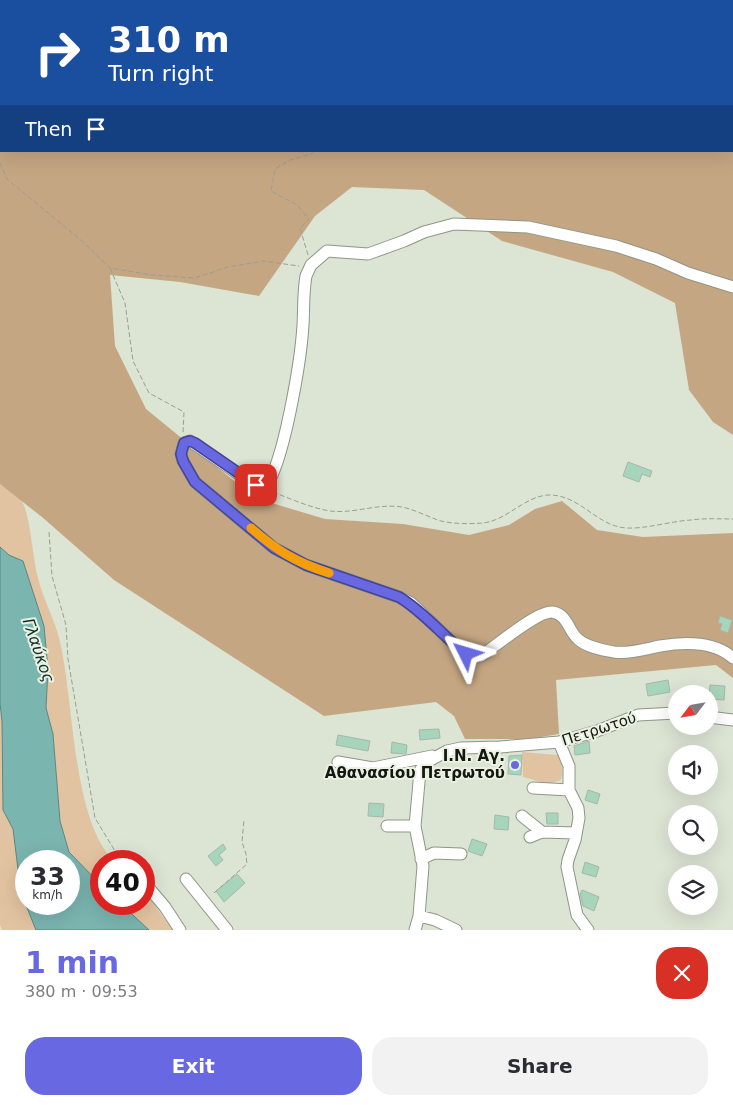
<!DOCTYPE html>
<html lang="en">
<head>
<meta charset="utf-8">
<style>
  :root { --surface:#fff; --page:#f2f2f3; --text:#2b2b33; --muted:#7c7c81; --accent:#6868e2 }
  body { margin:0; font-family:"DejaVu Sans",sans-serif; background:var(--page); color:var(--text); height:100vh; display:flex; flex-direction:column; font-size:19px; white-space:nowrap }
  * { box-sizing:border-box; margin:0 }
  p { font-size:16px; color:var(--muted) }
  .icon { flex:none; width:28px; height:28px; fill:none; stroke:currentColor; stroke-width:2; stroke-linecap:round; stroke-linejoin:round }
  .map { position:relative; height:930px; overflow:hidden }
  .sheet { display:flex; flex-direction:column; background:var(--surface); flex:1 }
  .sheet>* { flex:none }
  .top-card { position:absolute; left:0px; top:0px; width:734px; height:152px; box-shadow:0 5px 20px #0002; background:#1a4fa0; color:#fff; overflow:hidden }
  .needle { width:32px; rotate:239deg }
  .tools { position:absolute; left:668px; top:685px; display:grid; gap:10px }
  .tools a { display:grid; place-items:center; width:50px; height:50px; border-radius:50%; background:var(--surface); box-shadow:0 5px 20px #0002; font-size:25px }
  .speed { position:absolute; left:15px; top:850px; display:flex; gap:10px; font-size:25px; font-weight:700; text-align:center }
  .speed>* { display:grid; place-content:center; width:65px; height:65px; border-radius:50%; background:var(--surface); box-shadow:0 5px 20px #0002; line-height:1 }
  .speed small { font-size:12px; font-weight:400 }
  .speed .limit { border:8px solid #d22; background:#fff; color:#111 }
  .pin { position:absolute; display:grid; place-items:center; width:42px; height:42px; color:#fff; margin:-21px; border-radius:10px; box-shadow:0 2px 8px #0006 }
  .me { position:absolute; width:55px; margin:-28px; rotate:310deg; stroke-linejoin:round; filter:drop-shadow(0 0 4px #0008) }
  .turn { display:flex; align-items:center; gap:18px; height:105px; padding:0 25px; font-size:22px }
  .turn .icon { width:65px; height:65px; stroke-width:2.5 }
  .turn b { display:block; font-size:35px; line-height:42px }
  .then { display:flex; align-items:center; height:48px; padding:0 25px; background:#0003; gap:10px; font-size:19px }
  .round { display:grid; place-items:center; flex:none; width:52px; height:52px; border-radius:20px; background:var(--page) }
  .headline { display:flex; align-items:center; justify-content:space-between; height:85px; padding:0 25px }
  h1 { font-size:30px; font-weight:600; line-height:38px; color:var(--accent) }
  .primary-button { display:flex; gap:10px; margin-top:auto; padding:10px 25px }
  .primary-button a { flex:1; height:58px; border-radius:20px; background:var(--accent); color:#fff; font-size:20px; font-weight:600; line-height:58px; text-align:center }
  .primary-button a+a { background:var(--page); color:var(--text) }
  .map>svg:first-child { display:block }
</style>
</head>
<body>
<div class="map">
<svg width="733" height="930" viewBox="0 0 733 930">
  <rect width="100%" height="100%" fill="#dce4d4"/>
  <path fill="#e2c3a1" d="M0 484C7 489 15 494 21 500 30 512 33 558 37 574 42 598 55 619 60 642 74 700 72 820 114 861H101V885L69 851 60 821 53 734 46 708 48 669 23 561 9 555 0 547Z
    M0 703 2 722 3 810 13 829 26 907 36 930H2L0 925Z
    M522 752 558 755C562 764 563 771 561 780L548 784 523 777Z
    M144 891 173 930H149L121 904H144Z"/>
  <path fill="#c5a683" fill-rule="evenodd" d="M0 0H733V435L713 422 689 390 675 303 613 272 502 241 424 190 352 187 315 216 259 296 180 282 110 275 115 346 146 409 255 498 325 519 403 524 469 535 509 525 535 509 562 501 597 530 643 537 733 533V678L716 665 556 680 559 734 529 739H465L454 716 436 702 324 716 114 580 42 517 0 484ZM1 1H732V151H1Z"/>
  <path fill="#7bb5b0" stroke="#5c8681" fill-rule="evenodd" d="M0 547 9 555 23 561 44 626 48 669 46 708 53 734 60 821 69 852 101 885V904H121L149 930H36L21 893 13 829 3 810 2 722 0 703ZM26 861H69V904H26Z"/>
  <path fill="#a7d5bb" stroke="#a6b6ac" d="M628 462 652 471 650 477 642 474 639 482 623 476Z
    M720 616 732 620 728 633 720 630 722 624 718 623Z
    M668 680 670 692 648 696 646 684Z
    M710 685 725 686 724 700 709 699Z
    M439 729 440 738 420 740 419 730Z
    M338 735 370 741 368 751 336 745Z
    M589 741 590 753 575 755 574 746Z
    M392 742 407 745 406 754 391 753Z
    M522 755 521 775 508 774 509 756Z
    M588 790 600 794 597 804 585 800Z
    M369 803 384 804 383 817 368 816Z
    M546 813H558V824H547Z
    M495 815 509 817 508 830 494 829Z
    M472 839 487 844 482 856 468 851Z
    M223 844 226 849 219 855 223 860 216 866 208 856Z
    M585 862 599 867 596 877 582 873Z
    M237 874 245 883 224 902 216 891Z
    M582 890 599 897 594 911 583 906 580 894Z"/>
  <g fill="none" stroke-linecap="round" stroke-linejoin="round">
    <g stroke="#8e9687" stroke-width="13">
      <path id="minor" d="M733 287 688 273 656 259 616 246 528 227 454 224 424 232 404 241 368 254 327 251 311 265 306 276C303 292 304 309 303 325 301 358 284 466 264 489L259 488 190 441 184 443 181 454 183 461 195 482 274 548 306 565 399 597 411 603 455 645 466 654 481 656C496 646 537 611 552 612 568 614 568 631 578 639 586 647 603 650 614 652 629 654 645 649 660 646 684 642 714 641 733 658
        M709 717 733 720
        M559 742 569 766V790L578 808 579 818 575 840 568 860 567 867 577 915 588 930
        M338 762 373 768 432 756
        M533 788 569 790
        M522 816 542 832 576 833
        M387 826H415
        M530 837 542 832
        M421 859 434 853 461 854
        M186 879 227 930
        M148 887 165 907 180 930
        M419 916 435 920 456 930
        M415 930 419 916 423 866 415 826 420 771 425 763 447 751 461 748 500 747 559 742 597 731 638 715 676 713"/>
    </g>
    <path stroke="#989f92" stroke-width="1" stroke-dasharray="5 2.5" stroke-linecap="butt" d="M285 1V0
      M0 163 7 179 82 241 110 268 152 275 195 278 228 267 263 261 299 266
      M308 255 300 228 309 219 297 205 271 191 275 169 290 160 311 154 314 151
      M110 268 125 303 133 361 149 393 184 412 183 433
      M273 492C291 499 311 508 330 511 354 514 378 503 402 507 416 510 428 517 441 521 454 524 470 524 483 523 508 520 523 497 548 495 580 494 597 527 627 528 646 529 672 521 691 520 705 518 719 519 733 519
      M49 532 52 576 66 625 68 659 95 818 121 861
      M214 893 247 864 246 854 242 842 244 819"/>
    <use href="#minor" stroke="#fff" stroke-width="11"/>
  </g>
  <g fill="none" stroke-linecap="round" stroke-linejoin="round">
    <g stroke="#444493" stroke-width="12">
      <path id="route" d="M256 485 195 443 190 441 184 443 181 454 183 461 195 482 274 548 306 565 399 597C424 612 443 636 466 654"/>
    </g>
    <use href="#route" stroke="#6868e2" stroke-width="9"/>
    <path stroke="#f59e0b" stroke-width="9" d="M251 528C278 551 295 562 329 573"/>
  </g>
  <circle fill="#6868e2" stroke="#e9f2e1" stroke-width="2" cx="515" cy="765" r="5"/>
  <g text-anchor="middle" stroke-width="4" stroke-linejoin="round" paint-order="stroke">
    <g font-size="15" fill="#141712" stroke="#e9f2e1">
      <text transform="translate(599 729) rotate(-18)" y="5">Πετρωτού</text>
    </g>
    <g font-size="15" font-weight="bold" fill="#141712" stroke="#e9f2e1" text-anchor="end">
      <text x="505" y="761">Ι.Ν. Αγ.<tspan x="505" dy="17">Αθανασίου Πετρωτού</tspan></text>
    </g>
    <g font-size="16" font-style="italic" fill="#12302e" stroke="#e9f2e1">
      <text transform="translate(39 650) rotate(71)" y="6">Γλαύκος</text>
    </g>
  </g>
</svg>
<div class="tools">
<a><svg class="needle" viewBox="-14 -14 28 28"><path d="M0-13l5 13h-10z" fill="#e53935"/><path d="M0 13l5-13h-10z" fill="#7c7c81"/></svg></a>
<a><svg class="icon" aria-label="sound" viewBox="0 0 24 24"><path d="M4 9h4l5-4v14l-5-4H4zM17 9q2 3 0 6"/></svg></a>
<a><svg class="icon" aria-label="search" viewBox="0 0 24 24"><circle cx="10" cy="10" r="6"/><path d="M15 15l6 6"/></svg></a>
<a><svg class="icon" aria-label="layers" viewBox="0 0 24 24"><path d="M12 4l9 5-9 5-9-5zM3 14l9 5 9-5"/></svg></a>
</div>
<div class="speed"><div>33<small>km/h</small></div><div class="limit">40</div></div>
<div class="pin" style="left:256px;top:485px;background:#d93025"><svg class="icon" aria-label="arrive" viewBox="0 0 24 24"><path d="M6 21V4h12l-3 4 3 4H6"/></svg></div>
<svg class="me" style="left:466px;top:654px" viewBox="-20 -20 40 40"><path d="M0-17L14 15 0 8-14 15z" fill="#6868e2" stroke="#fff" stroke-width="4"/></svg>
<div class="top-card">
<div class="turn"><svg class="icon" aria-label="right" viewBox="0 0 24 24"><path d="M7 20v-9h11M14 6l5 5-5 5"/></svg><div><b>310 m</b>Turn right</div></div>
<div class="then">Then<svg class="icon" aria-label="arrive" viewBox="0 0 24 24"><path d="M6 21V4h12l-3 4 3 4H6"/></svg></div>
</div>
</div>
<section class="sheet">
<div class="headline"><div><h1>1 min</h1><p>380 m · 09:53</p></div><a class="round" style="background:#d93025;color:#fff"><svg class="icon" aria-label="close" viewBox="0 0 24 24"><path d="M6 6l12 12M18 6L6 18"/></svg></a></div>
<div class="primary-button"><a>Exit</a><a>Share</a></div>
</section>
</body>
</html>
